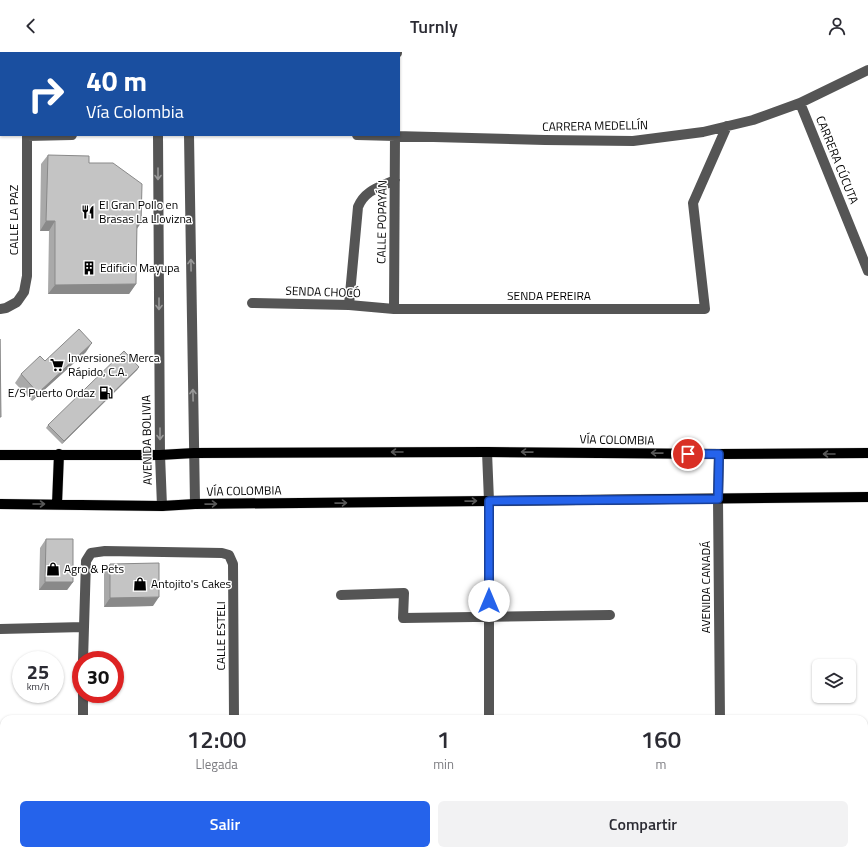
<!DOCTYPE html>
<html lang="es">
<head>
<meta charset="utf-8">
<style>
  :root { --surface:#fff; --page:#f2f2f3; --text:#2b2b33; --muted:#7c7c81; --accent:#2563eb }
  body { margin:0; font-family:"Titillium Web",sans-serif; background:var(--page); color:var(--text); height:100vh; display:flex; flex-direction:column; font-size:15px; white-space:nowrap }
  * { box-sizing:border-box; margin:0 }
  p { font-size:13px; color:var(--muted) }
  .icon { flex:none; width:22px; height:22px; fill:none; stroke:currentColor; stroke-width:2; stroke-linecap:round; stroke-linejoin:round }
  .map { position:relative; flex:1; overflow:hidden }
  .sheet { position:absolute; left:0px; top:663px; width:868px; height:140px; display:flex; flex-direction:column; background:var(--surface); border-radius:12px 12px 0 0; box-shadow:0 1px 3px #0004 }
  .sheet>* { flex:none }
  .guide { position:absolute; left:0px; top:0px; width:400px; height:84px; box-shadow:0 1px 3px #0004; background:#1a4fa0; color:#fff; overflow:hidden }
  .buttons { position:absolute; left:812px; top:607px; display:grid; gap:8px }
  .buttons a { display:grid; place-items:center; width:44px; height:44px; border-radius:6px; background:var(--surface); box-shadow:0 1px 3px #0004; font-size:20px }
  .speed { position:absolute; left:12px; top:599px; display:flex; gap:8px; font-size:20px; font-weight:700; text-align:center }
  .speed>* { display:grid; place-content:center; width:52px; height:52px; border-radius:50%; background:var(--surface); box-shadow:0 1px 3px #0004; line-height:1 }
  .speed small { font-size:10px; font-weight:400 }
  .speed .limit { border:6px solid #d22; background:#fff; color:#111 }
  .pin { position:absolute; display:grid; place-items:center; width:34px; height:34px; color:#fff; margin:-17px; border:2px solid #fff; border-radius:50%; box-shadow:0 1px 4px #0007 }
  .me { position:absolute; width:44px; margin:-22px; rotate:0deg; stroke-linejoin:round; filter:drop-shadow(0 0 3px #0008) }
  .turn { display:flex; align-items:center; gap:14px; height:84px; padding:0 20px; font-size:18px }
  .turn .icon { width:52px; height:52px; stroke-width:2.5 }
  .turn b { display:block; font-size:28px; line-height:34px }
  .eta { display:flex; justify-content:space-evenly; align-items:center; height:68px; text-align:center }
  .eta b { font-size:24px; font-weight:600; line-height:28px }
  .action { display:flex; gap:8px; margin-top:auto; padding:8px 20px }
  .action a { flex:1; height:46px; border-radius:6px; background:var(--accent); color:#fff; font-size:16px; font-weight:600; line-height:46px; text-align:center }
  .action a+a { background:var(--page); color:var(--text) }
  header { display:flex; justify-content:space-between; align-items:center; height:52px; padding:0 20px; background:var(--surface); font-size:18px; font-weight:600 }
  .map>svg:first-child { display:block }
</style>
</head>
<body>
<header><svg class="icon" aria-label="back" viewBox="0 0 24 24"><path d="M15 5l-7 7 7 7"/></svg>Turnly<svg class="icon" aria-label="person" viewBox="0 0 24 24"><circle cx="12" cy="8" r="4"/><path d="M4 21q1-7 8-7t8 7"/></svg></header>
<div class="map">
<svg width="868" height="803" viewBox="0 0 868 803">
  <rect width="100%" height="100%" fill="#fff"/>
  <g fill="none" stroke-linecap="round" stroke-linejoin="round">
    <g stroke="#dbdbdb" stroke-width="11">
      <path id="major" d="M0 403H160L194 401 487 400 719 402 868 401
        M0 452 162 454 195 452 868 445
        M57 452 59 402"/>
    </g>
    <path stroke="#555" stroke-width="10" d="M27 1V0
      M159 1V0
      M189 1V0
      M397 1V0
      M800 51 868 219
      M158 83 160 403 162 454
      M189 83 195 452
      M357 83 545 88 633 89 703 80 753 68 800 51 868 18
      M27 84 72 83
      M252 251 349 253 394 257H705L693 151 727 74
      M349 253 358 155C365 138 380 135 395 128
      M0 257 6 256 17 250 24 240 27 224V83
      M394 257 395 83
      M487 400 489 449V667
      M719 402 718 447 720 667
      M341 543 404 541 403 566 610 563
      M0 577 84 575
      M83 608 86 509 91 501 105 499 222 501 229 503 233 512 234 667
      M83 667V642
      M864 720H868
      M0 743H4
      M236 799V803
      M490 799V803
      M722 799V803
      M82 803V799"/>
    <use href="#major" stroke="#000" stroke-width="10"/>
  </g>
  <path fill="#a9a9a9" d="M48 103 89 111 137 178 136 232 129 242H48L49 179H40L41 112Z
    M86 300 32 349 15 331 21 322 45 309Z
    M139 315 137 318 62 392 46 376 48 373Z
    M46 487 73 530 67 538H39L40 496Z
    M110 512 153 554 104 555V520Z"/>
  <path fill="#898989" d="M46 169H55L49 179H40Z
    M137 171H141L134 181Z
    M136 232 129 242H48L55 233Z
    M92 291 86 300 32 349 38 341Z
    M139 315 137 318 62 392 64 389Z
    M45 530H73L67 538H39Z
    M159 545 153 554 104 555 110 546Z"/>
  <path fill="#c4c4c4" stroke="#898989" d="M48 103 89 104V111H113L142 132 141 171H137L136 232 55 233V169H46Z
    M79 277 92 291 38 341 21 322 40 304 45 309Z
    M0 287 1 365H0Z
    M124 299 139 315 64 389 48 373Z
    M46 487H73V530H45Z
    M159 511V545L110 546V512Z"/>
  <defs><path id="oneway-shaft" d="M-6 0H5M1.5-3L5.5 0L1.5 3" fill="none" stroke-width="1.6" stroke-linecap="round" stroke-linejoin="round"/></defs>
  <g stroke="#999">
    <use href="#oneway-shaft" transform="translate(158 122) rotate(90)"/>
    <use href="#oneway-shaft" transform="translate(191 213) rotate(-91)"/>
    <use href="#oneway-shaft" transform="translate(159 252) rotate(90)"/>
    <use href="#oneway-shaft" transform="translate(193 343) rotate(-91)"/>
    <use href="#oneway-shaft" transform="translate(160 382) rotate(90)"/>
  </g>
  <g stroke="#595959">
    <use href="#oneway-shaft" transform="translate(397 400) rotate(180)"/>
    <use href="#oneway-shaft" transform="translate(527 400) rotate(-179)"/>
    <use href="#oneway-shaft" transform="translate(657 401) rotate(-179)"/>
    <use href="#oneway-shaft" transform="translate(829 402) rotate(180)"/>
    <use href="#oneway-shaft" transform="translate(471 449) rotate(-1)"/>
    <use href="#oneway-shaft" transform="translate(341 451) rotate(-1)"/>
    <use href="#oneway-shaft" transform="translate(39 452)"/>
    <use href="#oneway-shaft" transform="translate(211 452) rotate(-1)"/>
  </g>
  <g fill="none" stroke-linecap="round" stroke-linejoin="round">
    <g stroke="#184099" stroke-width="10">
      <path id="route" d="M489 549V449L718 447 719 402H688"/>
    </g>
    <use href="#route" stroke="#2563eb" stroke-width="7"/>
  </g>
  <defs>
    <g id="restaurant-bare" transform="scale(1.08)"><path d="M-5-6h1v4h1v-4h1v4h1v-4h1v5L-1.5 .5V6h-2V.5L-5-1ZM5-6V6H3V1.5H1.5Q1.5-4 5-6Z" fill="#000" stroke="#fff" stroke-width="2.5" paint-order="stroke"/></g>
    <g id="building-bare" transform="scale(1.08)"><path d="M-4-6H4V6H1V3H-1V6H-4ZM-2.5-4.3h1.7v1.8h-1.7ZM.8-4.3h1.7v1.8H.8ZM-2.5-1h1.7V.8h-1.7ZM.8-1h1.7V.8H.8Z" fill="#000" stroke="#fff" stroke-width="2.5" paint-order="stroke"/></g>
    <g id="supermarket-bare" transform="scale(1.08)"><path d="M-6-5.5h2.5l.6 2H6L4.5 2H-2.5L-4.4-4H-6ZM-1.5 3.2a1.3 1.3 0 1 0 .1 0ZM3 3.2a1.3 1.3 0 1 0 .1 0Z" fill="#000" stroke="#fff" stroke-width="2.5" paint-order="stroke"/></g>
    <g id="fuel-bare" transform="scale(1.08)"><path d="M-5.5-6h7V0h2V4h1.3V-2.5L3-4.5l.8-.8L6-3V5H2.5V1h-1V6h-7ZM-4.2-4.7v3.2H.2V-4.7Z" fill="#000" stroke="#fff" stroke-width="2.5" paint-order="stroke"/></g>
    <g id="shop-bare" transform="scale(1.08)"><path d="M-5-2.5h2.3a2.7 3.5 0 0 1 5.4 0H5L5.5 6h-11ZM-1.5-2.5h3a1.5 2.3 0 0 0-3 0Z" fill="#000" stroke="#fff" stroke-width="2.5" paint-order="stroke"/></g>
  </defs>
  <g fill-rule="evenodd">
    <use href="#restaurant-bare" x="88" y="160"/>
    <use href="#building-bare" x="89" y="216"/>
    <use href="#supermarket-bare" x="57" y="313"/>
    <use href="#fuel-bare" x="106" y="341"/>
    <use href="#shop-bare" x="53" y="517"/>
    <use href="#shop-bare" x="140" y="532"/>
  </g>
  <g text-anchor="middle" stroke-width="3" stroke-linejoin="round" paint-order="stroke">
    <g font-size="12" fill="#000" stroke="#fff">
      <text transform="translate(595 74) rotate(-1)" y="4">CARRERA MEDELLÍN</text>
      <text transform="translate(837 108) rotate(68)" y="4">CARRERA CÚCUTA</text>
      <text transform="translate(14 168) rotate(-90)" y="4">CALLE LA PAZ</text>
      <text transform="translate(382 170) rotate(-89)" y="4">CALLE POPAYÁN</text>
      <text transform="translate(323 240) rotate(2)" y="4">SENDA CHOCÓ</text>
      <text x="549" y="248">SENDA PEREIRA</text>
      <text transform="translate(147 388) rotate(-91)" y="4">AVENIDA BOLIVIA</text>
      <text transform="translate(617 388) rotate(1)" y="4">VÍA COLOMBIA</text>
      <text transform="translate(244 439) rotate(-1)" y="4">VÍA COLOMBIA</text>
      <text transform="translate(706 535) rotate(-90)" y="4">AVENIDA CANADÁ</text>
      <text transform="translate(221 584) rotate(-90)" y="4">CALLE ESTELI</text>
    </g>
    <g font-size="12" fill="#000" stroke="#fff" text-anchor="start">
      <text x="99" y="157">El Gran Pollo en<tspan x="99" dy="14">Brasas La Llovizna</tspan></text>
      <text x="100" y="220">Edificio Mayupa</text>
      <text x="68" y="310">Inversiones Merca<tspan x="68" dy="14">Rápido, C.A.</tspan></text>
      <text x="95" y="345" text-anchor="end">E/S Puerto Ordaz</text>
      <text x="64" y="521">Agro &amp; Pets</text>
      <text x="151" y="536">Antojito's Cakes</text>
    </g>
  </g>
</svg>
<div class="buttons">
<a><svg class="icon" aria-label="layers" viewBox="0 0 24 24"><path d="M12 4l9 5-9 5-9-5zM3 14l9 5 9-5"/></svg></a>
</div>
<div class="speed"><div>25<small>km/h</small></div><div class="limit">30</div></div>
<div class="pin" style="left:688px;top:402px;background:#d93025"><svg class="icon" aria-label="arrive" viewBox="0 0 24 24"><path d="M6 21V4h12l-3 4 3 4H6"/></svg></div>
<svg class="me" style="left:489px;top:549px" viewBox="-20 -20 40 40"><circle r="19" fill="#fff"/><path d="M0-13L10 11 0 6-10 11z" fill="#2563eb"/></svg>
<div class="guide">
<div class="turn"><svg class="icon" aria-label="right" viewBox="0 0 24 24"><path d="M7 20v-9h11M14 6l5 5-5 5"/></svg><div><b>40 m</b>Vía Colombia</div></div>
</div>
<section class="sheet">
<div class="eta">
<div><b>12:00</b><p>Llegada</p></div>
<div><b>1</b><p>min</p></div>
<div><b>160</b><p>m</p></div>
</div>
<div class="action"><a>Salir</a><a>Compartir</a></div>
</section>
</div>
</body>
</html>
